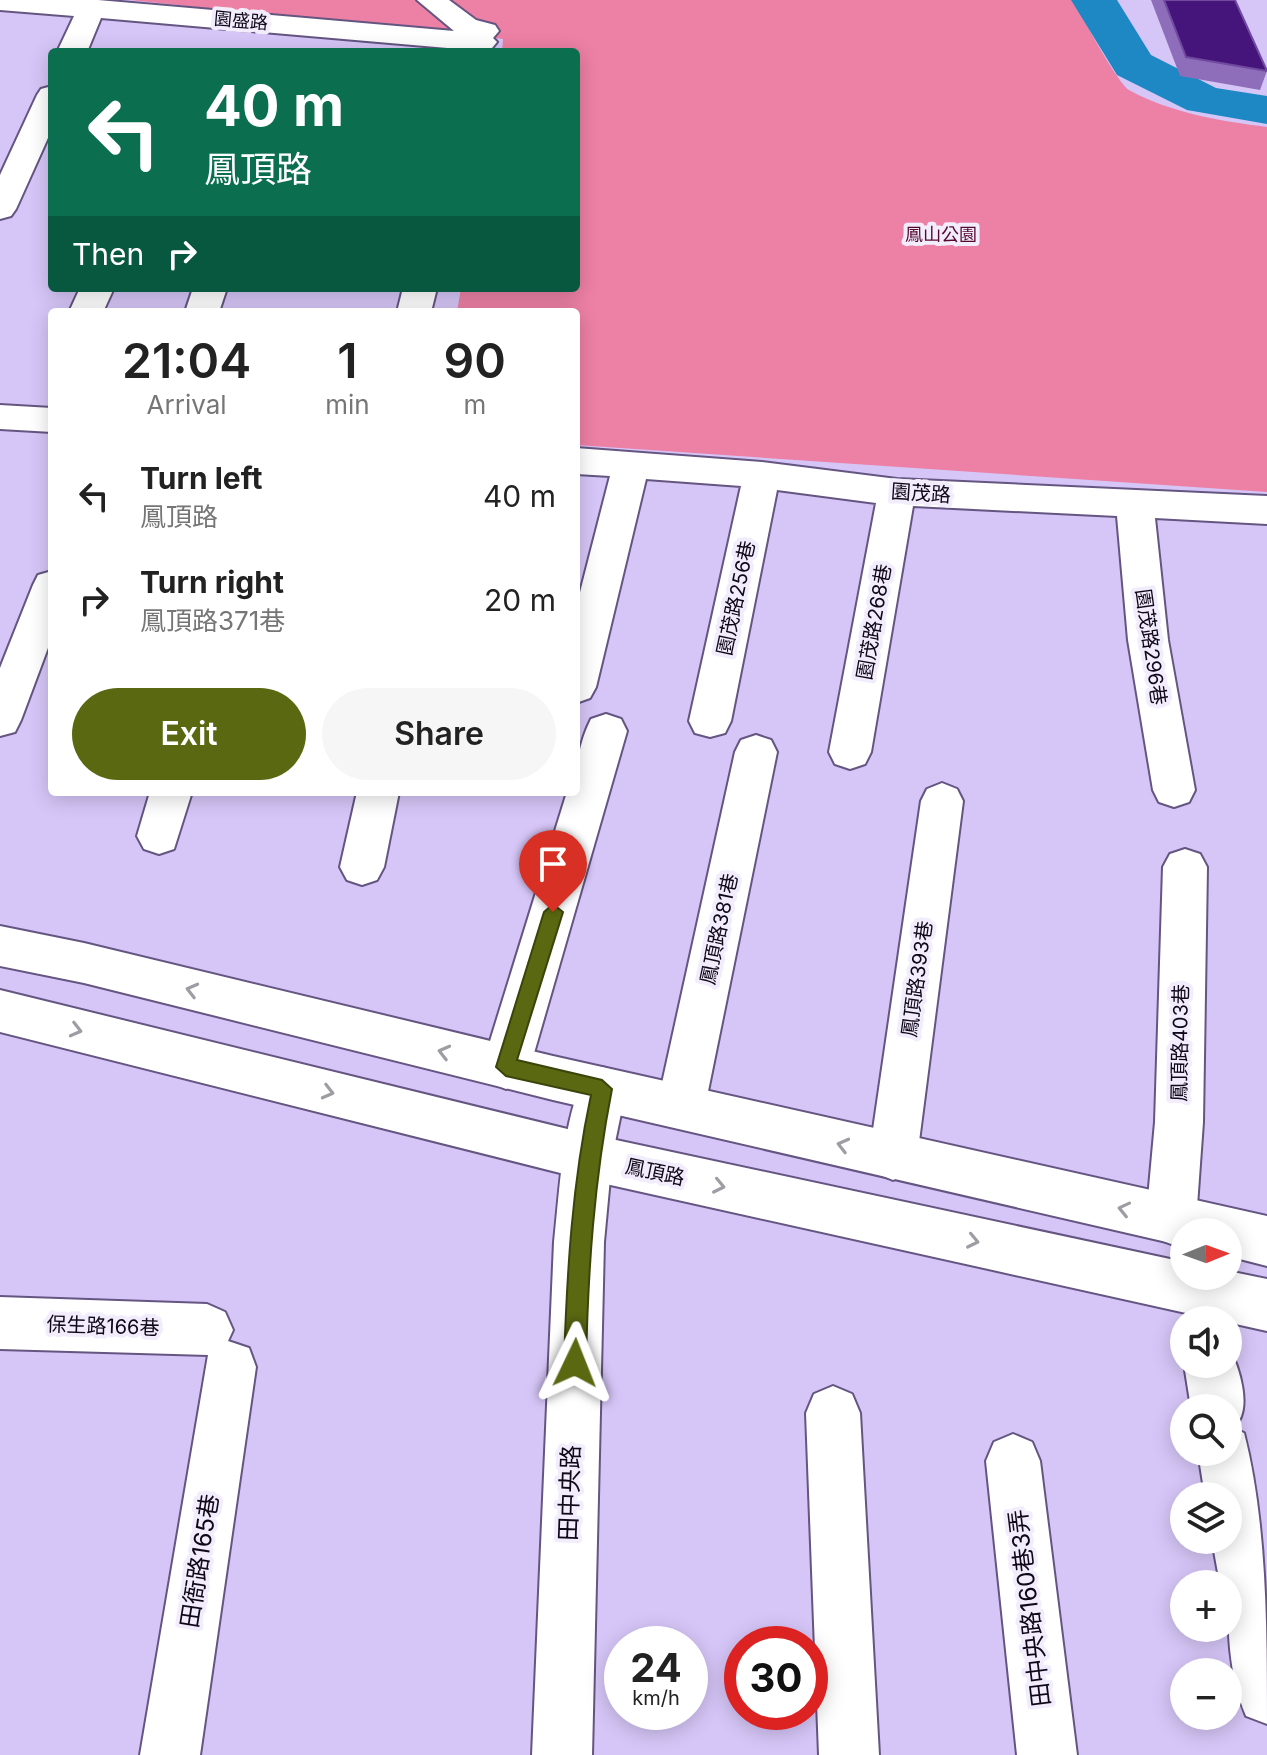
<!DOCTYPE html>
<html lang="en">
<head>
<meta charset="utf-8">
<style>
  :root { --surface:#fff; --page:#f6f6f6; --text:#222; --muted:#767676; --accent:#5a6811 }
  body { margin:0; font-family:Inter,"Noto Sans TC",sans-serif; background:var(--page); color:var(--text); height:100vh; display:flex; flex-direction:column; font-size:30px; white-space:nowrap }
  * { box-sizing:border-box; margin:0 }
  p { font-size:26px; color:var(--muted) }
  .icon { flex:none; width:44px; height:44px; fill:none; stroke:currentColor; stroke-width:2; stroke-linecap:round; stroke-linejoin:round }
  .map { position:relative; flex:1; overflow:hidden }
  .sheet { position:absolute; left:48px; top:308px; width:532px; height:488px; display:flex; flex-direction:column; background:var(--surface); border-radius:8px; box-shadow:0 4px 20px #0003 }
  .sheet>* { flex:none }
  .banner { position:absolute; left:48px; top:48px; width:532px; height:244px; border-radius:8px; box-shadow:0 4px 20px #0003; background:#0b6e4f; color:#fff; overflow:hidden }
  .needle { width:52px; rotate:89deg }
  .tools { position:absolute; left:1170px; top:1218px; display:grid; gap:16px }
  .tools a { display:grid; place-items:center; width:72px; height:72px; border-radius:50%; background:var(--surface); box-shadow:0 4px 20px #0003; font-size:40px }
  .speed { position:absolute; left:604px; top:1626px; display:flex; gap:16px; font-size:40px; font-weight:700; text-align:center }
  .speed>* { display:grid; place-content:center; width:104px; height:104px; border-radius:50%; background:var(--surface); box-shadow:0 4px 20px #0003; line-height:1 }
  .speed small { font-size:20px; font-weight:400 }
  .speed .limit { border:12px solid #d22; background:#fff; color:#111 }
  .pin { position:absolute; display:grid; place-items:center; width:68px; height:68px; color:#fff; margin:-82px -34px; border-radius:50% 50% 50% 0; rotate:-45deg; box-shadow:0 0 8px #0007 }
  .pin .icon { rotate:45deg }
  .me { position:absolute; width:88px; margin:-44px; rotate:2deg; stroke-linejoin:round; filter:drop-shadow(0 0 6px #0008) }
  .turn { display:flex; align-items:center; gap:28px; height:168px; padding:0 24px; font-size:36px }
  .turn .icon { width:104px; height:104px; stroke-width:2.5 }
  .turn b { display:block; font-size:56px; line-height:68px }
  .then { display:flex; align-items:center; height:76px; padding:0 24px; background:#0003; gap:16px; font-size:30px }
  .eta { display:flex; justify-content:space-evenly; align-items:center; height:136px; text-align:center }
  .eta b { font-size:48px; font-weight:600; line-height:56px }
  .primary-button { display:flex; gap:16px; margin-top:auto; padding:16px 24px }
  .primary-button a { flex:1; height:92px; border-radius:48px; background:var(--accent); color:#fff; font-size:32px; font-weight:600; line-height:92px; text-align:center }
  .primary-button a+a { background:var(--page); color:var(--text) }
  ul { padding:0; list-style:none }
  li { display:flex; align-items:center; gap:24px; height:104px; padding:0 24px }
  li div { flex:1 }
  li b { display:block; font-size:30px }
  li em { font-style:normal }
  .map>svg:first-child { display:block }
</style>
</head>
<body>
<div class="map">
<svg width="1267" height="1755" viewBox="0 0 1267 1755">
  <rect width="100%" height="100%" fill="#d6c6f8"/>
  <path fill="#ed80a5" d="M130 0H1075C1080 15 1118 83 1129 90 1171 113 1221 121 1267 127V492L576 445V312H457L461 288H576V52H502L503 39Z"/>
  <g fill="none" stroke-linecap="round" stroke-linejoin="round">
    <path fill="#1d88c3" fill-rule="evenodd" d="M1071 0H1117L1151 55 1216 88 1267 96V124L1187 110 1117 75Z"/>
    <g stroke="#645581" stroke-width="4">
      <path id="minor" d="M0 0H98L454 31 417 0H449L476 20 495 25 499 31 493 38 497 42 492 48 482 51 101 18 87 52H57L74 16 0 10Z
        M52 86V129L16 209 11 216 0 219V175L37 95 41 89Z
        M80 288H114L103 312H69Z
        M193 288H227L219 312H185Z
        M403 288H437L431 312H397Z
        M0 405 52 408V432L0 429Z
        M576 448 762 462 897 479 1267 496V524L1155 518 1168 640 1195 790 1189 802 1174 807 1159 802 1153 790 1128 640 1117 516 913 506 871 752 865 764 850 769 835 764 829 752 876 503 777 490 731 721 725 733 710 737 695 733 689 721 741 486 646 479 596 687 590 698 576 703V608L610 476 576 474Z
        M52 571V637L21 720 15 732 0 736V668L33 585 38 575Z
        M606 714 621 719 627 731 530 1067 523 1082 506 1089 489 1082 482 1067 567 792H576C576 765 579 743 591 719Z
        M756 735 771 740 777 752 705 1106 698 1122 681 1128 664 1122 657 1106 735 752 741 740Z
        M942 783 957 789 963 801 917 1157 910 1173 893 1180 876 1173 869 1157 921 801 927 789Z
        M150 792H192L174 849 159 854 144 849 137 836Z
        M357 792H399L384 867 377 880 362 885 347 880 340 867Z
        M1185 849 1200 854 1207 867 1203 1122 1196 1220 1191 1232H1184V1239L1171 1244 1153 1237 1146 1220 1155 1122 1163 867 1170 854Z
        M602 1067 619 1073 626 1089 612 1157 604 1242 592 1755H532L554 1242C560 1187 562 1125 585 1073Z
        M0 1297 207 1304 225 1312 233 1330 228 1341 249 1348 256 1367 200 1755H140L208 1355 0 1349Z
        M1228 1345C1239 1367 1254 1410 1233 1428L1244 1433C1267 1522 1267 1630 1267 1724L1246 1716C1228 1673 1228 1629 1228 1584H1220L1212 1540H1228V1496H1205L1198 1452H1228V1408H1191L1184 1364H1228Z
        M833 1386 852 1394 860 1413 879 1755H819L806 1413 814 1394Z
        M1013 1434 1032 1442 1040 1461 1077 1755H1017L986 1461 994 1442Z"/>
    </g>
    <g stroke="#645581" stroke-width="4">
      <path id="major" d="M0 926 84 943 553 1056 1267 1216V1266L1228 1256V1232H1184V1246L553 1100 84 983 0 966Z
        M0 990 588 1134 1184 1262V1276H1228V1271L1267 1279V1331L588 1180 0 1032Z"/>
    </g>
    <use href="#minor" fill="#fff" fill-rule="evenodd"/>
    <use href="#major" fill="#fff" fill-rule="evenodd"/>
  </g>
  <path fill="#8e6eba" d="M1151 0H1235L1267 71 1260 90 1180 76Z"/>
  <path fill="#46157b" stroke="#714aa0" stroke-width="2" d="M1164 0H1235L1267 71 1186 57Z"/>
  <defs><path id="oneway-chevron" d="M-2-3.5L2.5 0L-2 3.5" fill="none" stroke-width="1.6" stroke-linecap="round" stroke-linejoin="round" transform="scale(2)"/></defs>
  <g stroke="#9f9ca3">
    <use href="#oneway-chevron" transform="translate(192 990) rotate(-166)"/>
    <use href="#oneway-chevron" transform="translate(76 1030) rotate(14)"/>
    <use href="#oneway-chevron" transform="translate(444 1052) rotate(-166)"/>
    <use href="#oneway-chevron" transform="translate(328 1092) rotate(14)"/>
    <use href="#oneway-chevron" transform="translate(843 1145) rotate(-166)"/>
    <use href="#oneway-chevron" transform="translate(719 1186) rotate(12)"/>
    <use href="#oneway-chevron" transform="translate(1124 1209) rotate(-167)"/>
    <use href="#oneway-chevron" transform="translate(973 1241) rotate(12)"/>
  </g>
  <path fill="#5a6811" stroke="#3a440b" stroke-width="2" d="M553 904 563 912 517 1060 602 1080 612 1089C594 1180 588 1270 586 1363L582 1371 575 1374 567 1371 564 1363C567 1272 572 1184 591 1095L506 1076 496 1067 544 912Z"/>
  <g text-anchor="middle" stroke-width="8" stroke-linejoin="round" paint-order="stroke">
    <g font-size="18" fill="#0f0819" stroke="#f2edfd">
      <text transform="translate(241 21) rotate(5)" y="6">園盛路</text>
    </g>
    <g font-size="18" fill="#57082d" stroke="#f2edfd">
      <text x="941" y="241">鳳山公園</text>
    </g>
    <g font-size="20" fill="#0f0819" stroke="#f2edfd">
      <text transform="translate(921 493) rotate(4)" y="7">園茂路</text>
      <text transform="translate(736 598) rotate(-78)" y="7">園茂路256巷</text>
      <text transform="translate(874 622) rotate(-80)" y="7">園茂路268巷</text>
      <text transform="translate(1151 647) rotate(82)" y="7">園茂路296巷</text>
      <text transform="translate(719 929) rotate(-78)" y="7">鳳頂路381巷</text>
      <text transform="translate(917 979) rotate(-82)" y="7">鳳頂路393巷</text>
      <text transform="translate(1180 1043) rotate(-89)" y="7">鳳頂路403巷</text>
      <text transform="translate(655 1172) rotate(12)" y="7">鳳頂路</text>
      <text transform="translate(103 1326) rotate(2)" y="7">保生路166巷</text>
    </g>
    <g font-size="24" fill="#0f0819" stroke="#f2edfd">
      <text transform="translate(570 1493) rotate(-88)" y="8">田中央路</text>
      <text transform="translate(200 1561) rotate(-81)" y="8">田衙路165巷</text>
      <text transform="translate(1030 1608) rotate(-97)" y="8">田中央路160巷3弄</text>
    </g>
  </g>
</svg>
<div class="tools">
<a><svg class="needle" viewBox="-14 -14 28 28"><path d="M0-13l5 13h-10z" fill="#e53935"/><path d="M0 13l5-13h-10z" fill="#767676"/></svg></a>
<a><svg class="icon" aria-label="sound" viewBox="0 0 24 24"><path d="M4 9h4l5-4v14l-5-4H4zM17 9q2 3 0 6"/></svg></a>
<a><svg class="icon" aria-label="search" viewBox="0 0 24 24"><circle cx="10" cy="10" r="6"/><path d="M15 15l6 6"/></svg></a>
<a><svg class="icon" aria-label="layers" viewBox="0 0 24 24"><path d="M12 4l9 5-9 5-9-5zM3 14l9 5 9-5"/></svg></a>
<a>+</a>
<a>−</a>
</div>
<div class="speed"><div>24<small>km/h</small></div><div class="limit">30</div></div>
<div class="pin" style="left:553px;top:912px;background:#d93025"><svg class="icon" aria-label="arrive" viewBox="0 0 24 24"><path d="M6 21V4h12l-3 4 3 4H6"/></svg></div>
<svg class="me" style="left:575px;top:1363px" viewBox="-20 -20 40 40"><path d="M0-17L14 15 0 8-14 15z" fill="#5a6811" stroke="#fff" stroke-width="4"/></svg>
<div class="banner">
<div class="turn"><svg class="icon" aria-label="left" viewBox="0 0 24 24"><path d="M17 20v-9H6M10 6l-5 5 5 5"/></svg><div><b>40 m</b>鳳頂路</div></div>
<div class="then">Then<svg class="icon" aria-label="right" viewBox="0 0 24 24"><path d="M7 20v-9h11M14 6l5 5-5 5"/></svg></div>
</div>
<section class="sheet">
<div class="eta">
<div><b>21:04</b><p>Arrival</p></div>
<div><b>1</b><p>min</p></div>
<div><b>90</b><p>m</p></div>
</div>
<ul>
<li><svg class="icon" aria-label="left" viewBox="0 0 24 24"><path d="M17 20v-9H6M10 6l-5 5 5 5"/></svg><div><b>Turn left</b><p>鳳頂路</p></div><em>40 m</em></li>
<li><svg class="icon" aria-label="right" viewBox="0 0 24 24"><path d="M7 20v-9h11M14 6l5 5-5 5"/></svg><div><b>Turn right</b><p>鳳頂路371巷</p></div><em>20 m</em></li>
</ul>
<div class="primary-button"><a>Exit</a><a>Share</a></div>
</section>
</div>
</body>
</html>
